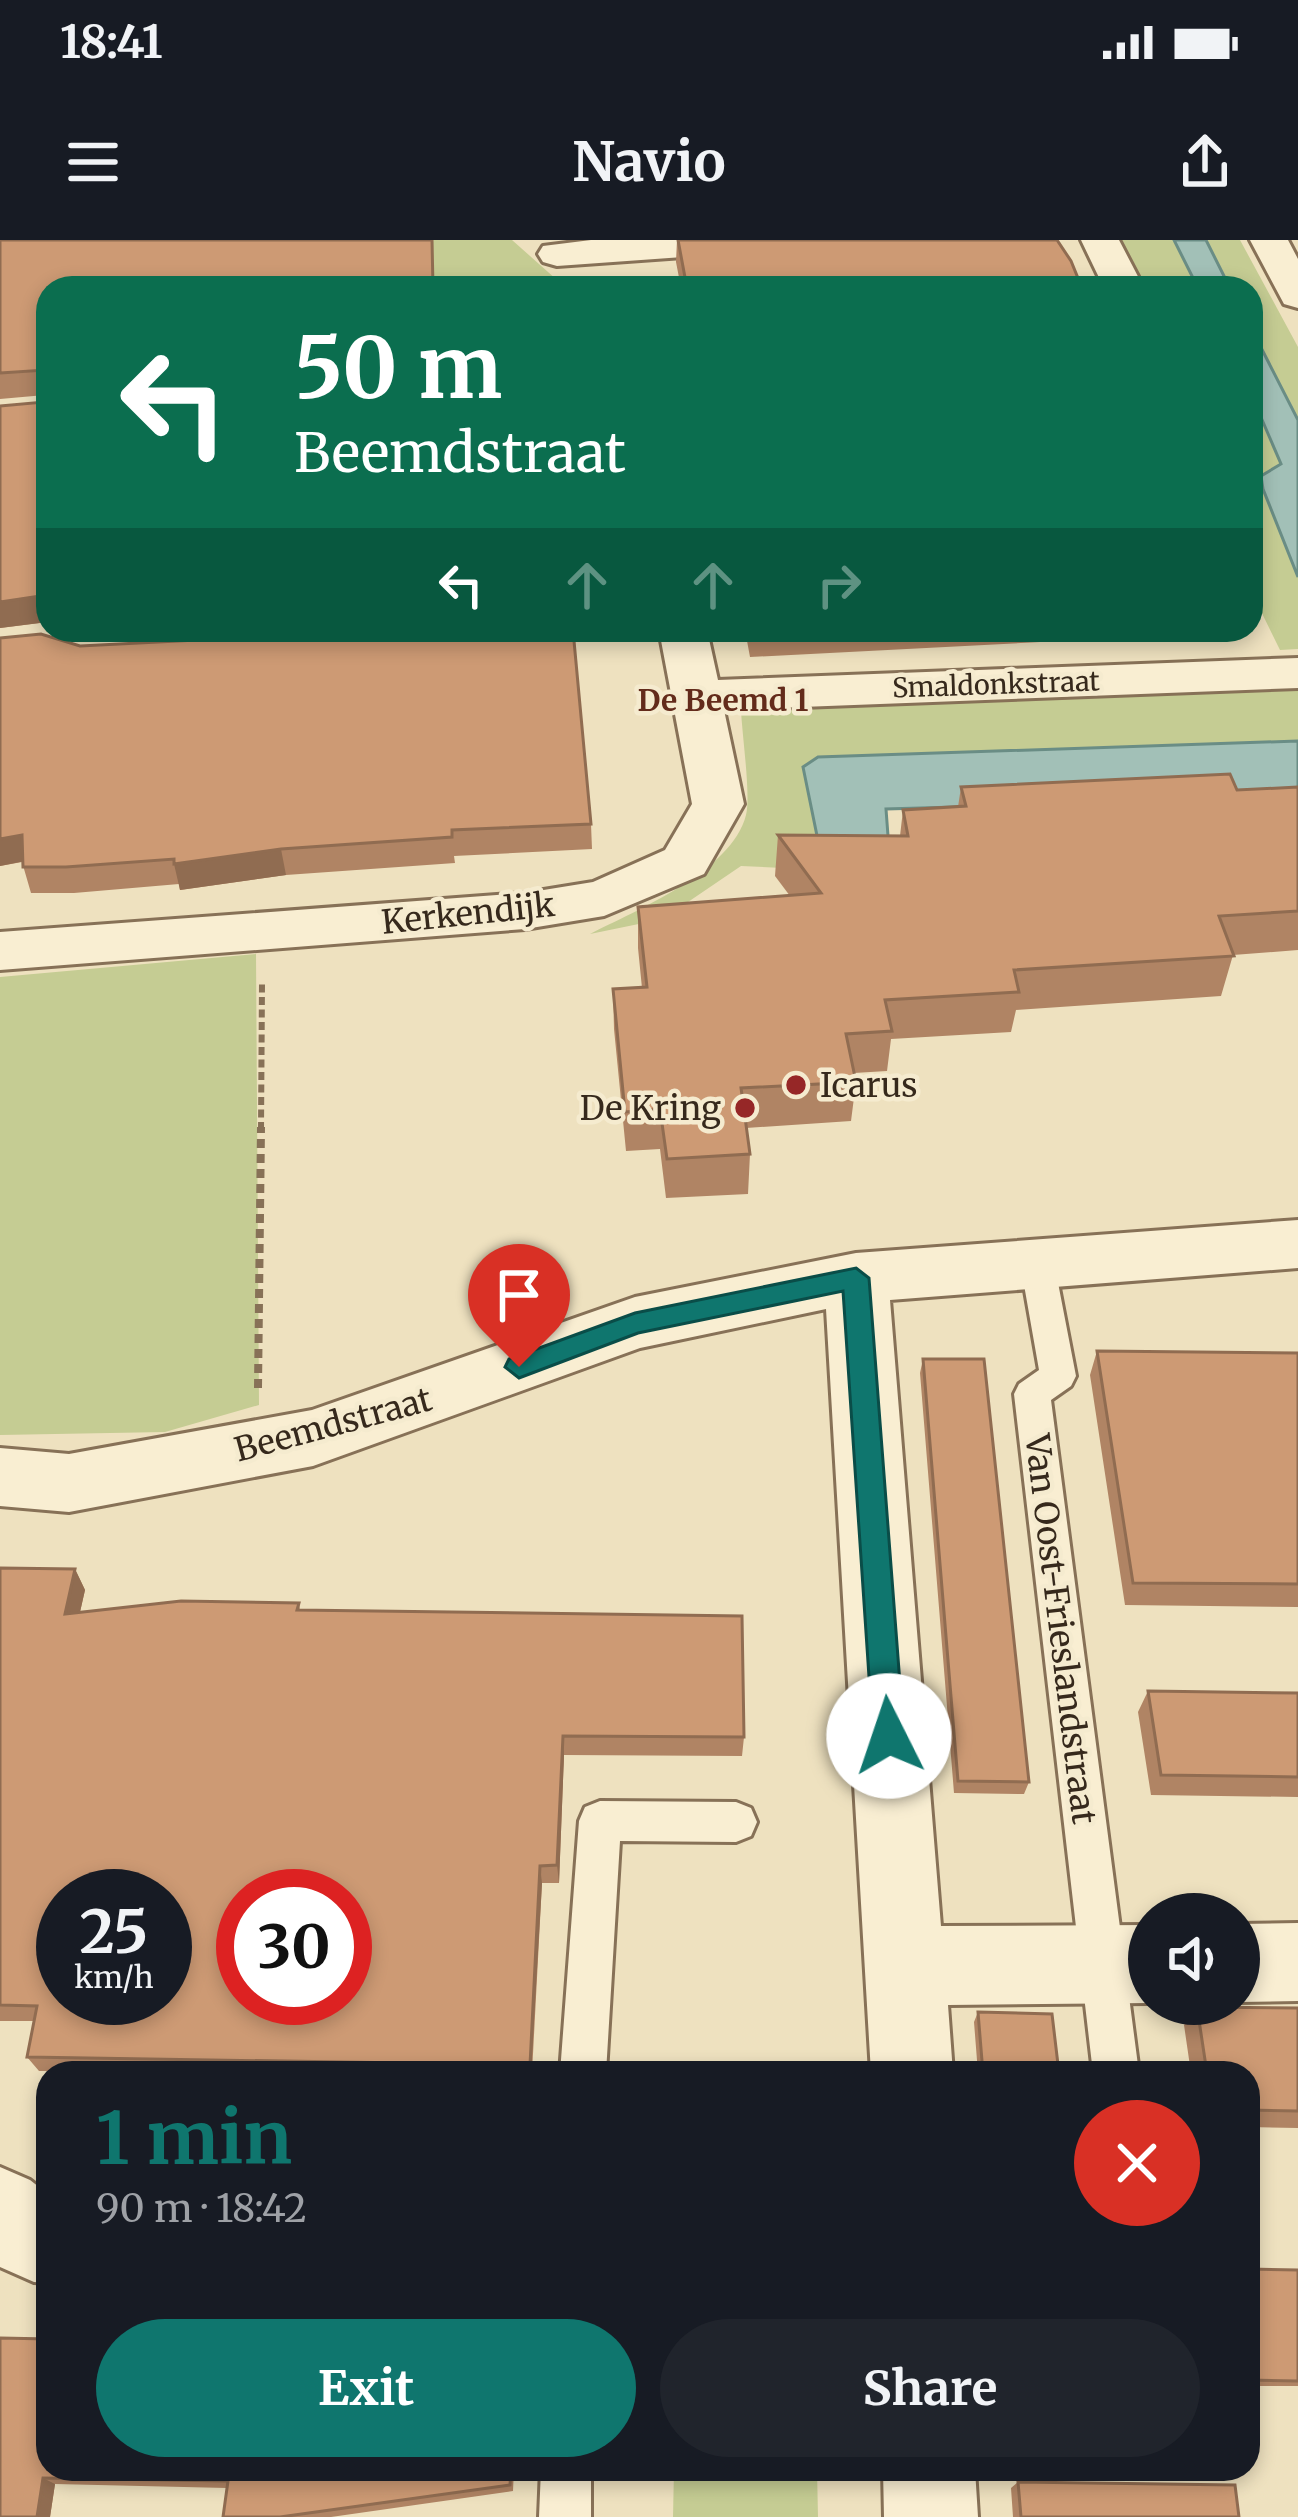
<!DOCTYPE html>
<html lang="en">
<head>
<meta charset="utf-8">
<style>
  :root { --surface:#171b24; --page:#20242c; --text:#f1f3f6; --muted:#9ea1a6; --accent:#0f766e }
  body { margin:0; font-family:Merriweather,serif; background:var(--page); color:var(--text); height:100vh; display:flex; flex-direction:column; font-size:45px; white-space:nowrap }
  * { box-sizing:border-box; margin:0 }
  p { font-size:39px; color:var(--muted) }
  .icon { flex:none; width:66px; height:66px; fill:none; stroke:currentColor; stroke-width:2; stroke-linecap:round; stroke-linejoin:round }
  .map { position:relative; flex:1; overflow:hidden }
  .drawer { position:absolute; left:36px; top:1821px; width:1224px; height:420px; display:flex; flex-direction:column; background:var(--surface); border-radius:36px; box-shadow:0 6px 18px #0003 }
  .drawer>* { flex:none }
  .banner { position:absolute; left:36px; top:36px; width:1227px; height:366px; border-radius:36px; box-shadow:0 6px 18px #0003; background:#0b6e4f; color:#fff; overflow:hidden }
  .tools { position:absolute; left:1128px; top:1653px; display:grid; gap:24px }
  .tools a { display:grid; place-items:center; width:132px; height:132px; border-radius:50%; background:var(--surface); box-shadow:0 6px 18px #0003; font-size:60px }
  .speed { position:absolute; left:36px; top:1629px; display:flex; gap:24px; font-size:60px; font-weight:700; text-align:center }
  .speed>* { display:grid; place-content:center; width:156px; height:156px; border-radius:50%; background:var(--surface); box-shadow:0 6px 18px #0003; line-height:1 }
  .speed small { font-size:30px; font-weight:400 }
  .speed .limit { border:18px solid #d22; background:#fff; color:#111 }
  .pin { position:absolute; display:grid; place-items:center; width:102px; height:102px; color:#fff; margin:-123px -51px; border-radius:50% 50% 50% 0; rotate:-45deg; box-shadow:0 0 12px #0007 }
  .pin .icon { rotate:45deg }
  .me { position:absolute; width:132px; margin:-66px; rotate:356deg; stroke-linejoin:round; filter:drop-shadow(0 0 9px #0008) }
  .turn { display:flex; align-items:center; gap:42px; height:252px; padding:0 60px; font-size:54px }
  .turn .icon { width:156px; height:156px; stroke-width:2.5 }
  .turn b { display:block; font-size:84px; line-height:102px }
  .lanes { display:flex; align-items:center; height:114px; padding:0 60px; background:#0003; justify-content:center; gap:60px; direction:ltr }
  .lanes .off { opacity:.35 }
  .round { display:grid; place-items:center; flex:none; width:126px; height:126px; border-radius:63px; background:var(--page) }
  .head { display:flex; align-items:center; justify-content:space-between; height:204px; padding:0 60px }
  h1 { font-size:72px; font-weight:700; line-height:90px; color:var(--accent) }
  .primary-button { display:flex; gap:24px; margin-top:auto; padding:24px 60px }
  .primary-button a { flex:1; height:138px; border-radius:72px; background:var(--accent); color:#fff; font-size:48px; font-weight:700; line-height:138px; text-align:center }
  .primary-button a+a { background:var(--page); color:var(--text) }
  .status { display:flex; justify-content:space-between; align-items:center; height:84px; padding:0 60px; background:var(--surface); direction:ltr }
  .status svg { height:33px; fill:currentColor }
  header { display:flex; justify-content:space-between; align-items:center; height:156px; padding:0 60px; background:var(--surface); font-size:54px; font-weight:700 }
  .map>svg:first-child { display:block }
</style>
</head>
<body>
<div class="status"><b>18:41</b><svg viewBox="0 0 49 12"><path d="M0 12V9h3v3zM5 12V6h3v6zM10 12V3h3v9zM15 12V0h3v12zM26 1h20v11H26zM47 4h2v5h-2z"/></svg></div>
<header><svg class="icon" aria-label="menu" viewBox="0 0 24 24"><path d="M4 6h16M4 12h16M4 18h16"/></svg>Navio<svg class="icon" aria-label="share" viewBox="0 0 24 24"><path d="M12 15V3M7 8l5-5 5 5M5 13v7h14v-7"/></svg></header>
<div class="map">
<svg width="1298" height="2277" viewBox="0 0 1298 2277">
  <rect width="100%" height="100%" fill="#eee1bf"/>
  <path fill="#c5cc93" d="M424 0H512L566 48H437Z
    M1109 0H1174L1198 48H1132Z
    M1206 0H1240L1298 107V180L1251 88V48H1230Z
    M1251 154 1280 212 1281 225 1263 250 1298 337V409L1280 410 1251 351Z
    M1298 445V501L818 517 824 630 741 626 663 679 590 694C637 670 732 631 746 575 751 556 742 494 741 470Z
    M256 714 259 1165 165 1192 0 1195V737Z
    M674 2229H817L818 2277H673Z"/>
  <path fill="#a2c0b7" stroke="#6a8d85" stroke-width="3" d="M1174 0H1206L1230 48H1198Z
    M1251 88 1298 180V337L1263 249 1261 236 1281 224 1251 154Z
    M1298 501V557L886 569 891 636 824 630 803 527 818 517Z"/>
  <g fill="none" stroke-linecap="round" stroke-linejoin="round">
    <g stroke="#877157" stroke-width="6">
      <path id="lane" d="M1037 1009 1049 1013 1054 1022 1076 1136 1071 1146 1051 1160 1139 1833H1093L1014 1154 1019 1144 1039 1130 1020 1022 1025 1013Z
        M600 1561 736 1562 751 1568 757 1582 751 1596 736 1602 620 1601 606 1833H560L579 1581 585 1567Z
        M541 2229H591V2277H539Z"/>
    </g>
    <g stroke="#877157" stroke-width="6">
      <path id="street" d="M591 0H772L767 8 753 12 557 26 543 22 538 14 543 6Z
        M1081 0H1119L1144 48H1104Z
        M1250 0H1288L1298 19V68L1284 64Z
        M659 390H707L718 440 1298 418V448L724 470 744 564 704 634 604 676 525 689 0 730V692L525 653 593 642 665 610 692 564Z
        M1298 980V1028L890 1060 941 1686 1149 1685V1763L948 1765 953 1833H871L826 1069 640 1108 313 1226 69 1272 0 1266V1208L69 1214 312 1170 635 1057 856 1013Z
        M1298 1683V1761L1239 1762V1684Z
        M0 1927 30 1940 48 1954V2043L34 2042 0 2027Z
        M883 2229H975L978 2277H884Z"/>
    </g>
    <path stroke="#877157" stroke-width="6" stroke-dasharray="8 4.5" stroke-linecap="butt" d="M261 890 262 743"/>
    <path stroke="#877157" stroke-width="8" stroke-dasharray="9 6" stroke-linecap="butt" d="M258 1148 261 887"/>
    <use href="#lane" fill="#f9eed2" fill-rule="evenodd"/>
    <use href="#street" fill="#f9eed2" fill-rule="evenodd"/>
  </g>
  <path fill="#b08464" d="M0 0 434 47 48 48V382L0 388V166L45 162V155L0 159Z
    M677 0H678L1082 48H681L676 22Z
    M82 390H144L92 392Z
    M745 390H1198L1197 394 750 417Z
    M0 398 591 584 592 609 454 616 455 623 286 635 180 650 179 644 74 653H31L22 622 0 626Z
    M961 547 1237 550 1298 547V710L1233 715 1221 756 1016 770 1011 792 891 799 887 831 854 833 856 842 851 881 746 888 750 914 748 954 666 958 660 909 626 911 614 789 613 749 642 748 638 708V667L790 656 775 636 778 595 900 596 903 570 958 567Z
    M1097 1111 1298 1113V1367L1125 1365 1090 1135Z
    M923 1119 1029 1542 1024 1554 954 1553 920 1133Z
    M0 1328 75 1329 85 1350 80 1372 299 1363 300 1370 744 1497 742 1516 564 1515 559 1643H542L532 1833 39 1831 27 1817 34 1781H0Z
    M1148 1451 1298 1453V1557L1151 1555 1138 1472Z
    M1197 1767 1298 1768V1888L1248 1887V1833H1191L1184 1785Z
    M978 1772 1059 1833H978L974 1782Z
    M1248 2029 1298 2030V2146H1248Z
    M0 2098 514 2229 513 2251 331 2277H223L227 2248 55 2244 50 2277H0Z
    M1018 2242 1239 2277H1013L1011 2248Z"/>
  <path fill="#906c51" d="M40 356 47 382 0 388V362Z
    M22 595 30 620 0 626V599Z
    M281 609 286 635 180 650 174 624Z
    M75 1329 85 1350 75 1394 65 1374Z
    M563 1496 564 1515 559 1643 557 1625Z
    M540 1626 542 1643 531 1833 530 1825Z
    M43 2238 55 2244 50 2277H37Z"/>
  <path fill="#cd9a74" stroke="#906c51" stroke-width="3" fill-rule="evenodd" d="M0 0H432L433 47 540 44 541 48H48V358L40 356 0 362V166L45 162V130L0 133Z
    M678 0H1057L1071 21 1082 48H687Z
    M392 390H573L591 584 452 590V597L281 609 174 624V619L66 627H23L22 595 0 599V398L41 394 80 406Z
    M1230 534 1237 550 1298 547V671L1219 676 1234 716 1014 730 1019 752 885 760 892 791 846 794 856 842 741 848 750 914 667 919 660 869 625 872 613 749 647 747 638 667 821 653 778 595 908 596 903 570 966 566 961 547Z
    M1097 1111 1298 1113V1344L1133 1343Z
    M923 1119H984L1029 1542 958 1541Z
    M0 1328 75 1329 65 1374 181 1361 299 1363 297 1370 742 1376 744 1497 563 1496 557 1625 540 1626 530 1825 27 1817 37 1766 0 1765ZM63 1656H165V1758H63ZM243 1656H345V1758H243Z
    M1148 1451 1298 1453V1537L1161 1535Z
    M1197 1767 1298 1768V1871L1248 1870V1833H1207Z
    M978 1772 1052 1774 1059 1833H983Z
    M1248 2029 1298 2030V2141L1248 2140Z
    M0 2098 48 2099V2229H511L510 2245 280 2277H223L228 2241 43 2238 37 2277H0Z
    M1018 2242 1235 2245 1239 2277H1021Z"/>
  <path fill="#0f766e" stroke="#0a4d48" stroke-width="3" d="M856 1028 869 1038 904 1496 900 1506 889 1511 878 1506 873 1496 843 1051 638 1093 519 1138 505 1127 509 1119 635 1073Z"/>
  <g fill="#962727" stroke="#f5ebcf" stroke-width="4.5">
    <circle cx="796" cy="845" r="12"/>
    <circle cx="745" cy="868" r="12"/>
  </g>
  <g text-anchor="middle" stroke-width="9" stroke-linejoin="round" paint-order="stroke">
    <g font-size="27" fill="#36291c" stroke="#f5ebcf">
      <text transform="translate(996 445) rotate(-2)" y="9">Smaldonkstraat</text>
    </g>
    <g font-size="30" font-weight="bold" fill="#632b1b" stroke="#f5ebcf">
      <text x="723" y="471">De Beemd 1</text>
    </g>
    <g font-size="33" fill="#36291c" stroke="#f5ebcf">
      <text transform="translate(468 673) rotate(-6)" y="12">Kerkendijk</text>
      <text transform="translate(333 1184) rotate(-15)" y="12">Beemdstraat</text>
      <text transform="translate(1061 1389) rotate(83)" y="12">Van Oost-Frieslandstraat</text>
    </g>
    <g font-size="33" fill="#36291c" stroke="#f5ebcf" text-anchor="start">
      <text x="820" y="857">Icarus</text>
      <text x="721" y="880" text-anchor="end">De Kring</text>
    </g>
  </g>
</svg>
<div class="tools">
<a><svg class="icon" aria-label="sound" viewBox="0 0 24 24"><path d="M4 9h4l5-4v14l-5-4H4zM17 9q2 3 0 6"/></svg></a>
</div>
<div class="speed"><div>25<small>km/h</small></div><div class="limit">30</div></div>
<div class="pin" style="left:519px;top:1127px;background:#d93025"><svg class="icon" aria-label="arrive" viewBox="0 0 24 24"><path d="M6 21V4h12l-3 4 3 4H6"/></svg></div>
<svg class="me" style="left:889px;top:1496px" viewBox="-20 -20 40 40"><circle r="19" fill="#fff"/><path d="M0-13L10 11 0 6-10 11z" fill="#0f766e"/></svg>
<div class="banner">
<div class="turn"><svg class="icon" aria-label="left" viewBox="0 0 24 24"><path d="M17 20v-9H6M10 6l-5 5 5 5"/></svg><div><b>50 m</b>Beemdstraat</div></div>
<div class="lanes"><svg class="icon" aria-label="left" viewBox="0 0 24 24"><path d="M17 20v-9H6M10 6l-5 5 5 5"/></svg><svg class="icon off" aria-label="ahead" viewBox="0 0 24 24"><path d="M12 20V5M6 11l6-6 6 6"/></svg><svg class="icon off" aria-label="ahead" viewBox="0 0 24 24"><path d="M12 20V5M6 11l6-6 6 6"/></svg><svg class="icon off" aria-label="right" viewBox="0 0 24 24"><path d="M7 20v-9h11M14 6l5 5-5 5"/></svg></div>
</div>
<section class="drawer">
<div class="head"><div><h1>1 min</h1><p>90 m · 18:42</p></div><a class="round" style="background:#d93025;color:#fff"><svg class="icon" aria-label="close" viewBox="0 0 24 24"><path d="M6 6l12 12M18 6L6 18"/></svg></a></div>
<div class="primary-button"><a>Exit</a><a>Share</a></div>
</section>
</div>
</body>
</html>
